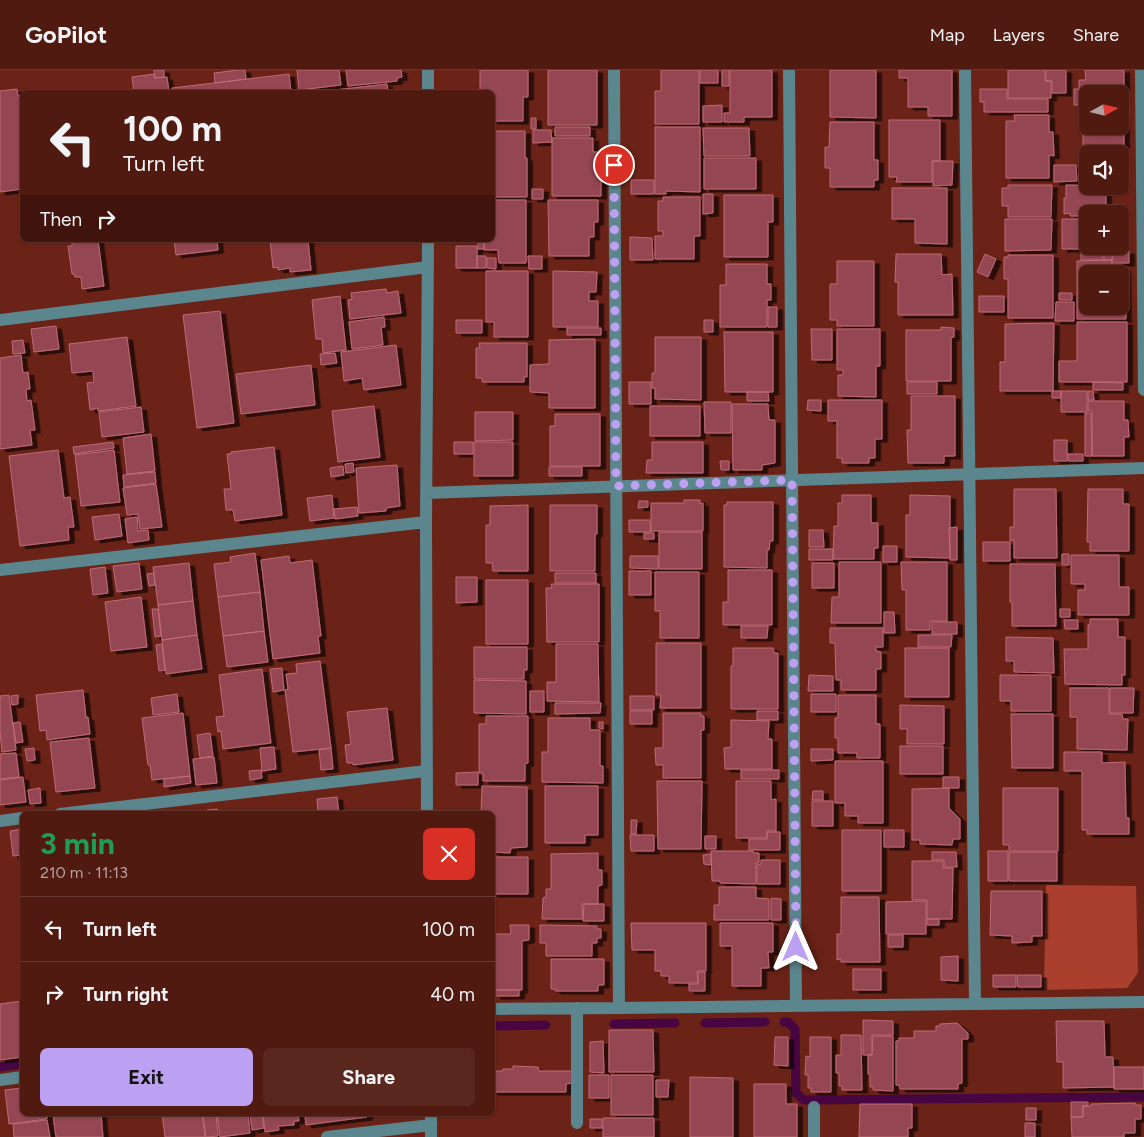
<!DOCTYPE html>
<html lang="en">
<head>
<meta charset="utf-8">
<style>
  :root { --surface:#501a11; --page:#5a271f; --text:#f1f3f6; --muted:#b4a19f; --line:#673831; --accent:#bca0f2 }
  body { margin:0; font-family:Figtree,sans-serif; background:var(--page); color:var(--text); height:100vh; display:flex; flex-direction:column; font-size:19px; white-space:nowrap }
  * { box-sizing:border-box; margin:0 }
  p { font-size:16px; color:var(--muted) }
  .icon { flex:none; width:28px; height:28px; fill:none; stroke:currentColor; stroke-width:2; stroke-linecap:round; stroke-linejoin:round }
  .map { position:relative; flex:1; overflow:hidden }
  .sheet { position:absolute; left:20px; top:741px; width:475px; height:305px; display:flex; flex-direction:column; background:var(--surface); border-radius:8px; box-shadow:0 1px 4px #0004,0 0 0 1px var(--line) }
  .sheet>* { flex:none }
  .top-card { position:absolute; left:20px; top:20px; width:475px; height:152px; border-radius:8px; box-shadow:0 1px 4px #0004,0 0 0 1px var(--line); background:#501a11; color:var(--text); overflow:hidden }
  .needle { width:32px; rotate:82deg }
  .fabs { position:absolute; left:1079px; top:15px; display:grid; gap:10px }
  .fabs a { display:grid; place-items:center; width:50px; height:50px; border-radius:8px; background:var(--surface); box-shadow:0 1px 4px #0004,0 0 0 1px var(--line); font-size:25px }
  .pin { position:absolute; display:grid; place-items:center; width:42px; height:42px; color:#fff; margin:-21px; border:2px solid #fff; border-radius:50%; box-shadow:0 1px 5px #0007 }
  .me { position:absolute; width:55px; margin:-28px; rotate:0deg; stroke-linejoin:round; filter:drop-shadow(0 0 4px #0008) }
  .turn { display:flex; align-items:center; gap:18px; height:105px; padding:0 20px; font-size:22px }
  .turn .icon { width:65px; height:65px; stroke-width:2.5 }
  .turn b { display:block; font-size:35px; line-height:42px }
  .then { display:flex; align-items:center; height:48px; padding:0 20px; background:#0003; gap:10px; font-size:19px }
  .round { display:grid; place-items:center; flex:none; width:52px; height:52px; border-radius:8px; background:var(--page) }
  .headline { display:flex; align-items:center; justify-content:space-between; height:85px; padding:0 20px }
  h1 { font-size:30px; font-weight:700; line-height:38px; color:#1e9e55 }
  .primary-button { display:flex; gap:10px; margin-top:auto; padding:10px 20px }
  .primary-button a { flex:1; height:58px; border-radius:8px; background:var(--accent); color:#111; font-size:20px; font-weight:700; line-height:58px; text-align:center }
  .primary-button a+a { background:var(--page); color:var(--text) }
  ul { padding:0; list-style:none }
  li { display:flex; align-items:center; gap:15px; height:65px; padding:0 20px; border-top:1px solid var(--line) }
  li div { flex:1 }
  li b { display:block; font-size:19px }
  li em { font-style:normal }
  header { display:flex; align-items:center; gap:30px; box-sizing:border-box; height:70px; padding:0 25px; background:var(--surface); border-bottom:1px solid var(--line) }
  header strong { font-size:24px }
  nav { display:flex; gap:28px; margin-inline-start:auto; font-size:18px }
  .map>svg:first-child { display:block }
</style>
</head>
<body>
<header>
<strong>GoPilot</strong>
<nav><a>Map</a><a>Layers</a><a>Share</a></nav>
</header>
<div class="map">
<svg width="1144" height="1067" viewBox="0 0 1144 1067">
  <defs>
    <filter id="shadow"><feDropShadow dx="5.5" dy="3" stdDeviation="0" flood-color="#0009"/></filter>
  </defs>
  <rect width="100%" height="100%" fill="#6b2317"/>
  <path fill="#ab3f2e" d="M1046 815 1136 816 1138 903 1127 918 1044 920Z"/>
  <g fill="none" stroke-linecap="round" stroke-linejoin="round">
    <path stroke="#470542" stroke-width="9" d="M784 952H788L795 959 796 1023 804 1030 1143 1027
      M705 953 765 952
      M614 954 675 953
      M492 956 546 955
      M0 997 22 994"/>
  </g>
  <path fill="#944653" stroke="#be6b77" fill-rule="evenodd" filter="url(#shadow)" d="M154 0H164V7L155 8Z
    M238 0H245L246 9 215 13 214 3Z
    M297 0H339L341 15 299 20Z
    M346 0H401L402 7 397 8V11L348 16Z
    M480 0H528V27H523V51H492V22H480Z
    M548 0H597V55H548Z
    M661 0H699V54H655V21H661Z
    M700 0H718V13H700Z
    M722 0H729V16H722Z
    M730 0H772V47H744V52H724V43H730Z
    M830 0H876V48L830 47Z
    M899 0H952V46H928V37H908V8H899Z
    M1008 0H1045V11H1051V28H1008Z
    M1046 0H1066V23H1052V11H1046Z
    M1085 0H1124V35H1120V24H1088V35H1079V10H1086Z
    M154 4V8L167 7 169 22H134L132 7Z
    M289 4 291 22H172V18Z
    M387 14 388 22H295L318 20V22Z
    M17 19 18 26 22 25V119L0 122V21Z
    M980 19H1007V29H1048V42H984V32H980Z
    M1074 19H1079V35H1074Z
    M722 35V52H703V36Z
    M1014 45H1049V62H1053L1054 86 1049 85V108H1006V51H1015Z
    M1087 45 1088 56H1120V45H1124V75H1120L1119 84 1083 83V48H1087Z
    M531 48H536V59H531Z
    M889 50H940V91H932V112H896L897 107H889Z
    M830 52H874V90H878V110H874V117H830V98H825V77H829Z
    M555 57H590V66H555Z
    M655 57H700V122L666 121V124H655Z
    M703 58H749L750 86H704Z
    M533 60H551L552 72 533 73Z
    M492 61H525V88H527V127H492Z
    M552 68H593V82H601V126H552Z
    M704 88H756V119H704Z
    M1080 89H1088V114H1080Z
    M933 91H953L952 115 933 116Z
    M1054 95H1076L1077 111 1054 112Z
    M631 110H654V124H631Z
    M1008 115H1052L1051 147H1008V136H1002V118H1008Z
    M1066 115 1104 116 1103 122H1106V144H1088V146H1070V143L1064 144V128H1066Z
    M892 118H947V174L915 173V149H892Z
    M532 119H543V129H532Z
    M703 124H713V143L703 144Z
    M724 125H773V152H768V187H724Z
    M663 127H700V166H694V189H655V166H663V161H658V131H663Z
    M492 130H526V193H499L498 180H484V170H492Z
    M548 130H598V152H594V167H589V186H549Z
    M1005 149H1052L1051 180 1005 181Z
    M1062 149H1088V176H1106V178H1101V179H1062Z
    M630 167 652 168 653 190H630Z
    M72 170H98L104 216 82 219 81 207H75L74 204H72L68 176H72Z
    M174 170H217L218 180 176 185Z
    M270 170H308L311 200 290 202V198L278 200V197L273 198Z
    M478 170H484V179H478Z
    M456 176H477V198H456Z
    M1081 181H1103V190H1081Z
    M1113 181H1129V193H1112Z
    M896 184H941L942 205 952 204 953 245H898V212H895Z
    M985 184 996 189 988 207 977 202Z
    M1008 185H1053V248H1008V209H1004V187H1008Z
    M1104 185H1112V190H1104Z
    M477 186H486V198H477Z
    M528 186H542V199H529Z
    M487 188H496V199L487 198Z
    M1112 190V198H1125L1126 249H1077V191ZM1088 204H1120V236H1088Z
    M837 191H874V256H837V250H830V214H837Z
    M726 194H767V214H771V230H767V257H720V215H726Z
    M486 201H528V267H494V252H486Z
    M553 201 597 202 596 222H589V231H598V257H553Z
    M386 219 387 223 398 221 401 243 350 249 348 230 352 229 351 223Z
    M1059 223H1072V230H1059Z
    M340 226 346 280 323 283 322 269H316L312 230Z
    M979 226H1004V242H979Z
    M1056 232H1074V251H1055Z
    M768 237H777V257H768Z
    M220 241 234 353 197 358 183 245Z
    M384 247 385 257H381L383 275 352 279 349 252Z
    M456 250H482V263H456Z
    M704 250H713V262H704Z
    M1077 252H1127V312H1059V291H1077Z
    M1054 253 1053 321H1000V292H1005V254Z
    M56 256 59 279 34 282 31 259Z
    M941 257 954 258V267L951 268V311H906V260H941Z
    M567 258H601V265H567Z
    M811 259H832V290H812Z
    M837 259H880V296H876V327L838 326V305H843V300H837Z
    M724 262H773V322H725Z
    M127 267 136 336 98 341V338L90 340 87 313 94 312 93 301 72 303 69 274Z
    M655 267H701V330L655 329V318H652V303H655Z
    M595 269V338H549V323L530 322V295L549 294V270Z
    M23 270 25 283 13 284 12 271Z
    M479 273H527V307H524V312H482V308H476V278H480Z
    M396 275 401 315 364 320 362 308 344 311 341 282Z
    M335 283 337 293 321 295 320 284Z
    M21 285 23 303 28 302 30 319H26L27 331 31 330 35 360H30L32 375 0 379V288Z
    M311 295 315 335 241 344 236 304Z
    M629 312H651V334H629Z
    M907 312H937V324H907Z
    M1093 312 1123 313V320H1093Z
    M1052 321H1061V328H1052Z
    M1061 321H1087V342H1061Z
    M1088 321H1093L1094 330H1088Z
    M747 322H768L769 331H747Z
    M911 326H955V386H944V393H908L907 360H911Z
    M808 330H821V341L807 340Z
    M828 330H882V369H875V388H869V393H842V388H837V351H828Z
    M1088 331H1124V350H1128L1129 367H1124V386H1092V341H1088Z
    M704 332H731V363H705Z
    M732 334H768L769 350H775V393L762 395V400H733Z
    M374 336 380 387 338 392 332 341Z
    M650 336H700V366H650Z
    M141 337 144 362 102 367 99 342Z
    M475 342H513V370L475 371Z
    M1085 343H1091L1092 386H1085Z
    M555 344H600V396H550V356H555Z
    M151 364 155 401 127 404 123 368Z
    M1054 370H1067V391H1054Z
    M113 372 114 378 74 384 73 377Z
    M454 372H473V384H454Z
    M474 372H513V406H474Z
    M652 372H703V403H646L647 390H652Z
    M274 377 282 445 235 451 233 440H226L224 419H231L227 384H231V382Z
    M58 380 64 428 70 427 74 457H68L69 470 20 476 9 386Z
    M114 380 120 432 81 436 75 385Z
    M1068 384H1083V391H1068Z
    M720 391H729V400H721Z
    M353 393 354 402 346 403 345 394Z
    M397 395 400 436 386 438V441L359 443 356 398Z
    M343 396 344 405 331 407 330 398Z
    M549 397H582V406H549Z
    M155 402 156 413 124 417 123 405Z
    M156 414 162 457 140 459 138 444 127 445 123 418Z
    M1014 419H1056L1057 488H1014V470L1010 471V457H1014Z
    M1088 419H1123V434H1129V481H1090V472H1087Z
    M332 425 334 448 310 451 307 428Z
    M842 425H871V453H878V478H874V489H833L834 456H838V433H842Z
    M910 425 950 426V488L906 487V445H910Z
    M684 430H700V434L703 433V461H651V433H684Z
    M639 431H648V437L638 438Z
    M727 432H773V471H770L769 480H767V498L724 497V435H727Z
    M528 435V501H493L492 493H486V455H490V436Z
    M550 435H597V464H595V501H550Z
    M357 437 358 446 335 449 334 439Z
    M119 444 122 466 95 470 92 447Z
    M137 447 138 461 148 460 149 470 128 473 125 449Z
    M629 450H650L651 462H629Z
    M957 457V490H950L949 458Z
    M809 460H823L824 477H809Z
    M659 462H702V499H659Z
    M644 463H654V469H644Z
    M983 472H1010V491H983Z
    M883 476H897V492H883Z
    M809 479H833V490H809Z
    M255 483 260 522 218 527 214 494 231 492 230 487Z
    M1062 484H1069V495H1062Z
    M1071 485H1119V517H1129V545H1078V520H1085V514H1071Z
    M289 486 290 493 312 490 321 566H318L320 583 273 589 261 490Z
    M630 486H658V499L630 498Z
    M839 492H881V553H831L832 527H839Z
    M901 492H947V551H930V560H906V520H902Z
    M139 493 142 519 117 522 113 496Z
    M189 493 193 531 158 535 153 497Z
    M812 493H834V518H812Z
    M1010 494H1055L1056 556H1012V532H1010Z
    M105 497 108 523 93 525 90 499Z
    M728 500H772V555H723V532H728Z
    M629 501H651V525H629Z
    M655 502H699V568H660V541H655Z
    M154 503 155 515 149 516 147 504Z
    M555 503H596V513H555Z
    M456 507H477V532L456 533Z
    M486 510H528V574H486Z
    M551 514H599V572H547L546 518H552Z
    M260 522 264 561 223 566 218 527Z
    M141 527 147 577 111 581 105 532Z
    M193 531 197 565 162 570 158 535Z
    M152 539H158L161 566 155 567Z
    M1060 539H1070V547H1060Z
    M884 542H894L895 563H884Z
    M1090 549H1118V567H1125V605H1122V615L1065 614 1064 579H1088V555L1090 554Z
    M1064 550H1078V559H1065Z
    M932 552H957V564H932Z
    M741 556H768L767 568H741Z
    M830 558H883V577H876V581L881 582V599H876V620H841V610H836L835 573H830Z
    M264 561 268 592 227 597 223 566Z
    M197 565 202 599 166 604 162 570Z
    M918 565H952L951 577H918Z
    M1006 567 1053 568 1054 603 1014 602V591H1006Z
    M656 573H701V638H660L661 625H656Z
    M162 574 165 600 159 601 156 575Z
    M556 574H598L599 632 547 631V612H556Z
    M474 577H527V600H524V609H474Z
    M733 578H773L774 583H778V639H731V596H733Z
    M905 578H949V627H905Z
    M320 591 331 678 293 682 285 620 288 619 286 604 297 603 296 594Z
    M282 598 284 620 273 622 270 599Z
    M262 599 271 673 223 679 221 661 218 662 216 647 224 646 219 605Z
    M809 605 833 606V621H808Z
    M1000 605H1051V641H1011V631H1000Z
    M474 610 526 611V644L474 643Z
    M1070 618H1109V644H1122L1123 649H1128L1127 680 1077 679V647H1070Z
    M1110 618H1134L1133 643H1110Z
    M83 620 86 648 88 647 90 664 47 670 46 660 40 661 36 625Z
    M530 621H544V642H530Z
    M177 624 179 642 153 645 151 628Z
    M811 624H836V642H811Z
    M9 625 16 680 2 682 0 662V626Z
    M18 625V634L12 635 11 626Z
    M838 625H876V654H880V688H857V683H838V668H835V648H838Z
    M630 626H654V640H630Z
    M555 633H601L600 643 555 644Z
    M900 635 944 636V674H907V659H900Z
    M387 638 393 690 353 695V693H347L345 675 351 674 347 642Z
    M630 641H652V654H630Z
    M757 641H778V650H757Z
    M183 643 190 706 152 710 150 695H148L142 648Z
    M663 643H701V646H704V660H701V708H663V695H656L655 678H663Z
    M1011 644H1053V698H1012Z
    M486 646H528V693L525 694V711H483V703H479V654H486Z
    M548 648H590V660H600V696H603V713L542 712V682H548Z
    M731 650 769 651 768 669H772V699H725L724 678 731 677Z
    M20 652 23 672 16 673 13 653Z
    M599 652H603V659L599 658Z
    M210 663 213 686 200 688 197 665Z
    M89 668 95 718 56 722 50 672Z
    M900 676H943V704H900Z
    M274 677 276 699 262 701 260 678Z
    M34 678 35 690 27 691 25 679Z
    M331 678 333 699 321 700 319 680Z
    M811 679H833V690L811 691Z
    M1064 682H1102V693L1125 692 1126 748H1129V764H1087V760H1082V701H1064Z
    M16 683 19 707 0 709V684Z
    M214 687 217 713 196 715 193 689Z
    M835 691H883V753H858V746H845V733H835Z
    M261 700 262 708 250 710 249 701Z
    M741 700H779V709H741Z
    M478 702V715H456V703Z
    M190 706 191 713 164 717V709Z
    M23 707 26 732 0 735V710Z
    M943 707H959V718H943Z
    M657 711H702L701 779H658Z
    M736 711H771V730L776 729V761H767V768H736Z
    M482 716 527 717V777L511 778 510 783 492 782V744H481Z
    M545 716H598V765H585V773H545Z
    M40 718 41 733 30 734 28 720Z
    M949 718V738L960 749V769H953L952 775 920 774V770H912V719Z
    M1003 718H1058V781H1009V775H1003Z
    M813 721H823V730H812Z
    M337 727 339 744H318L317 729Z
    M812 731H833V756H812Z
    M217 739 218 744H207V740Z
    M631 750H637L636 764H631Z
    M22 759V785L13 786 10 761Z
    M842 760H881V821H842Z
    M884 760H904V777H884Z
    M767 762H780V780H749V769H767Z
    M630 765H654V781H631Z
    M705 766H716V779H705Z
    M711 781H753V783H759V793H756V814L720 813V811H712Z
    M988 781H1008V811H988Z
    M932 782H956L957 797H944V790H932Z
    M1009 782H1057V811H1009Z
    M598 783V800H602V815L598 816V834H582L583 849H542L543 828 546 827V819H551V784Z
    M711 784V795L704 794 703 785Z
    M492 787H528V824H492Z
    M761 790H780V814H757V795L761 794Z
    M912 791H943V798H953L952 849H927V830H912Z
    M719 817H756V828L769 829V850H714V835H719Z
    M991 821H1042V866H1032V872L1012 873V866L990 865Z
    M841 827H879L880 892H841V889L837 890V864H841Z
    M771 828 781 829V850H771Z
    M926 831V864H886V832Z
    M584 834H604V851H583Z
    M927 849H939V855H927Z
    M631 853H706V901H697L698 913H669V906H661V901H655V880H632Z
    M720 853H773V882H768L769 898H761V916H732V876H720Z
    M510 855H529V870L522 871V920H492V864H511Z
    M540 855 597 856V859H601V868H597V873H592V886H546V873H540Z
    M888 865H903V877H888Z
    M958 886V911L941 910V887Z
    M551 889H604V915H598V921H555V919H551Z
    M853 899H881V920H853Z
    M698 902H705V921H689V914H698Z
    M993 905H1016V917H993Z
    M1017 905H1041V917H1018Z
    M495 920H519V926H495Z
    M22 931V987L0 990V934Z
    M863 950 893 951V965H872V985H863Z
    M1056 951H1104L1105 987H1113L1114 1017 1063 1018V992H1057Z
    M957 953 968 963V969H962V1013L958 1014V1019H900L899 1015H896V971H899V968H914V961H936V956H940V954Z
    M609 960H653L654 1002H609Z
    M841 965H861L862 1020H842V1016H839V1003H836V985H841Z
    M873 966H893V1021L873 1020V1017H870V1004H868V985H872Z
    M775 967H788V996L774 995Z
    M810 967H831V1022H811V1018H808V1005H805L806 986 810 987Z
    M603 971 604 1003 590 1002V972Z
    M513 996 538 997 539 1001H572V1013L566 1014V1022H492V1001H503V999H513Z
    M1114 997H1144V1019H1114Z
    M589 1005H609V1028H589Z
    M611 1005H653V1045H611Z
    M690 1007 733 1008V1067H690Z
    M656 1010H669L668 1027H656Z
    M754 1014H786V1034H797V1067H754Z
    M22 1018V1044H47V1049L9 1054 5 1020Z
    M1071 1032H1088V1036H1083V1047H1071Z
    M1135 1033 1136 1035H1141V1049H1135V1063H1124V1067H1072L1071 1047H1083V1036H1091V1034Z
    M860 1034H912V1058H908V1067H859Z
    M1026 1038H1036V1050H1026Z
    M53 1044H101L103 1067H56Z
    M162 1044H202L205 1067H165Z
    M203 1044H216L218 1066 206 1067Z
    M217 1044H248L250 1063 220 1067Z
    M250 1044H262L264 1058 252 1060Z
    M263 1044H298L299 1051H294V1055L278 1056 279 1060 265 1062Z
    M305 1044H367V1047L306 1055Z
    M603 1048H654V1067H603Z
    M590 1049H602V1058H590Z
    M47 1050 50 1067H14L13 1054Z
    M1025 1053H1035V1067H1025Z"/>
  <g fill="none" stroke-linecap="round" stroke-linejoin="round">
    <path stroke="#5c868e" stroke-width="12" d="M428 0V22
      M789 0 796 936
      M965 0 975 934
      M1141 0 1144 320
      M0 250 428 197
      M427 423 1144 398
      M0 500 426 452
      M60 744 426 701
      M427 744 426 452 428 170
      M0 751 22 748
      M577 938V1053
      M619 938 1144 932
      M492 939 619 938 614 0
      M0 1010 22 1007
      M814 1037V1067
      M327 1067 431 1055
      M431 1067V1044"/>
  </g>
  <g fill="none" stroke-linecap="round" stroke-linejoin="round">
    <path stroke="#bca0f2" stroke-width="9" stroke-dasharray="0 16.2" d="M614 95 616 416 792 410 796 877"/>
  </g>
</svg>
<div class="fabs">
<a><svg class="needle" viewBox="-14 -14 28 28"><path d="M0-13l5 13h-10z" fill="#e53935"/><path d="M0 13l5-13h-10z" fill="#b4a19f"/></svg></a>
<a><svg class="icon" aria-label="sound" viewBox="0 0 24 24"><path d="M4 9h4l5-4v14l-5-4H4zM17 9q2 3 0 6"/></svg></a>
<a>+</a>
<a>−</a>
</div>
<div class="pin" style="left:614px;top:95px;background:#d93025"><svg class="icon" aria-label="arrive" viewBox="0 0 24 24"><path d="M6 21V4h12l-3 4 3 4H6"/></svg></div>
<svg class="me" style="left:796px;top:877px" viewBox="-20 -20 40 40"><path d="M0-17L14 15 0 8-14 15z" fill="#bca0f2" stroke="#fff" stroke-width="4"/></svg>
<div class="top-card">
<div class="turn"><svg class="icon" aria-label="left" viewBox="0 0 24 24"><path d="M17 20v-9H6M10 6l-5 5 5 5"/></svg><div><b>100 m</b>Turn left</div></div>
<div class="then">Then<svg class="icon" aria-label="right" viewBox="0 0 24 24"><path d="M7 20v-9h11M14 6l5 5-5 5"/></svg></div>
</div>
<section class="sheet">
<div class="headline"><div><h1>3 min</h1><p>210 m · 11:13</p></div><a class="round" style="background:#d93025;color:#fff"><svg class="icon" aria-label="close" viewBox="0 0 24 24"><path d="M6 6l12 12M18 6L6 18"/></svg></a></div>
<ul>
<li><svg class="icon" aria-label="left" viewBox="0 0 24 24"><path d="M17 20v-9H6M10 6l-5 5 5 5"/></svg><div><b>Turn left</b></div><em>100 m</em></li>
<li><svg class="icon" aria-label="right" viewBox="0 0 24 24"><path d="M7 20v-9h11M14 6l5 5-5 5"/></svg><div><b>Turn right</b></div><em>40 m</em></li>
</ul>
<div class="primary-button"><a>Exit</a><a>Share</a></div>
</section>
</div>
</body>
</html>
